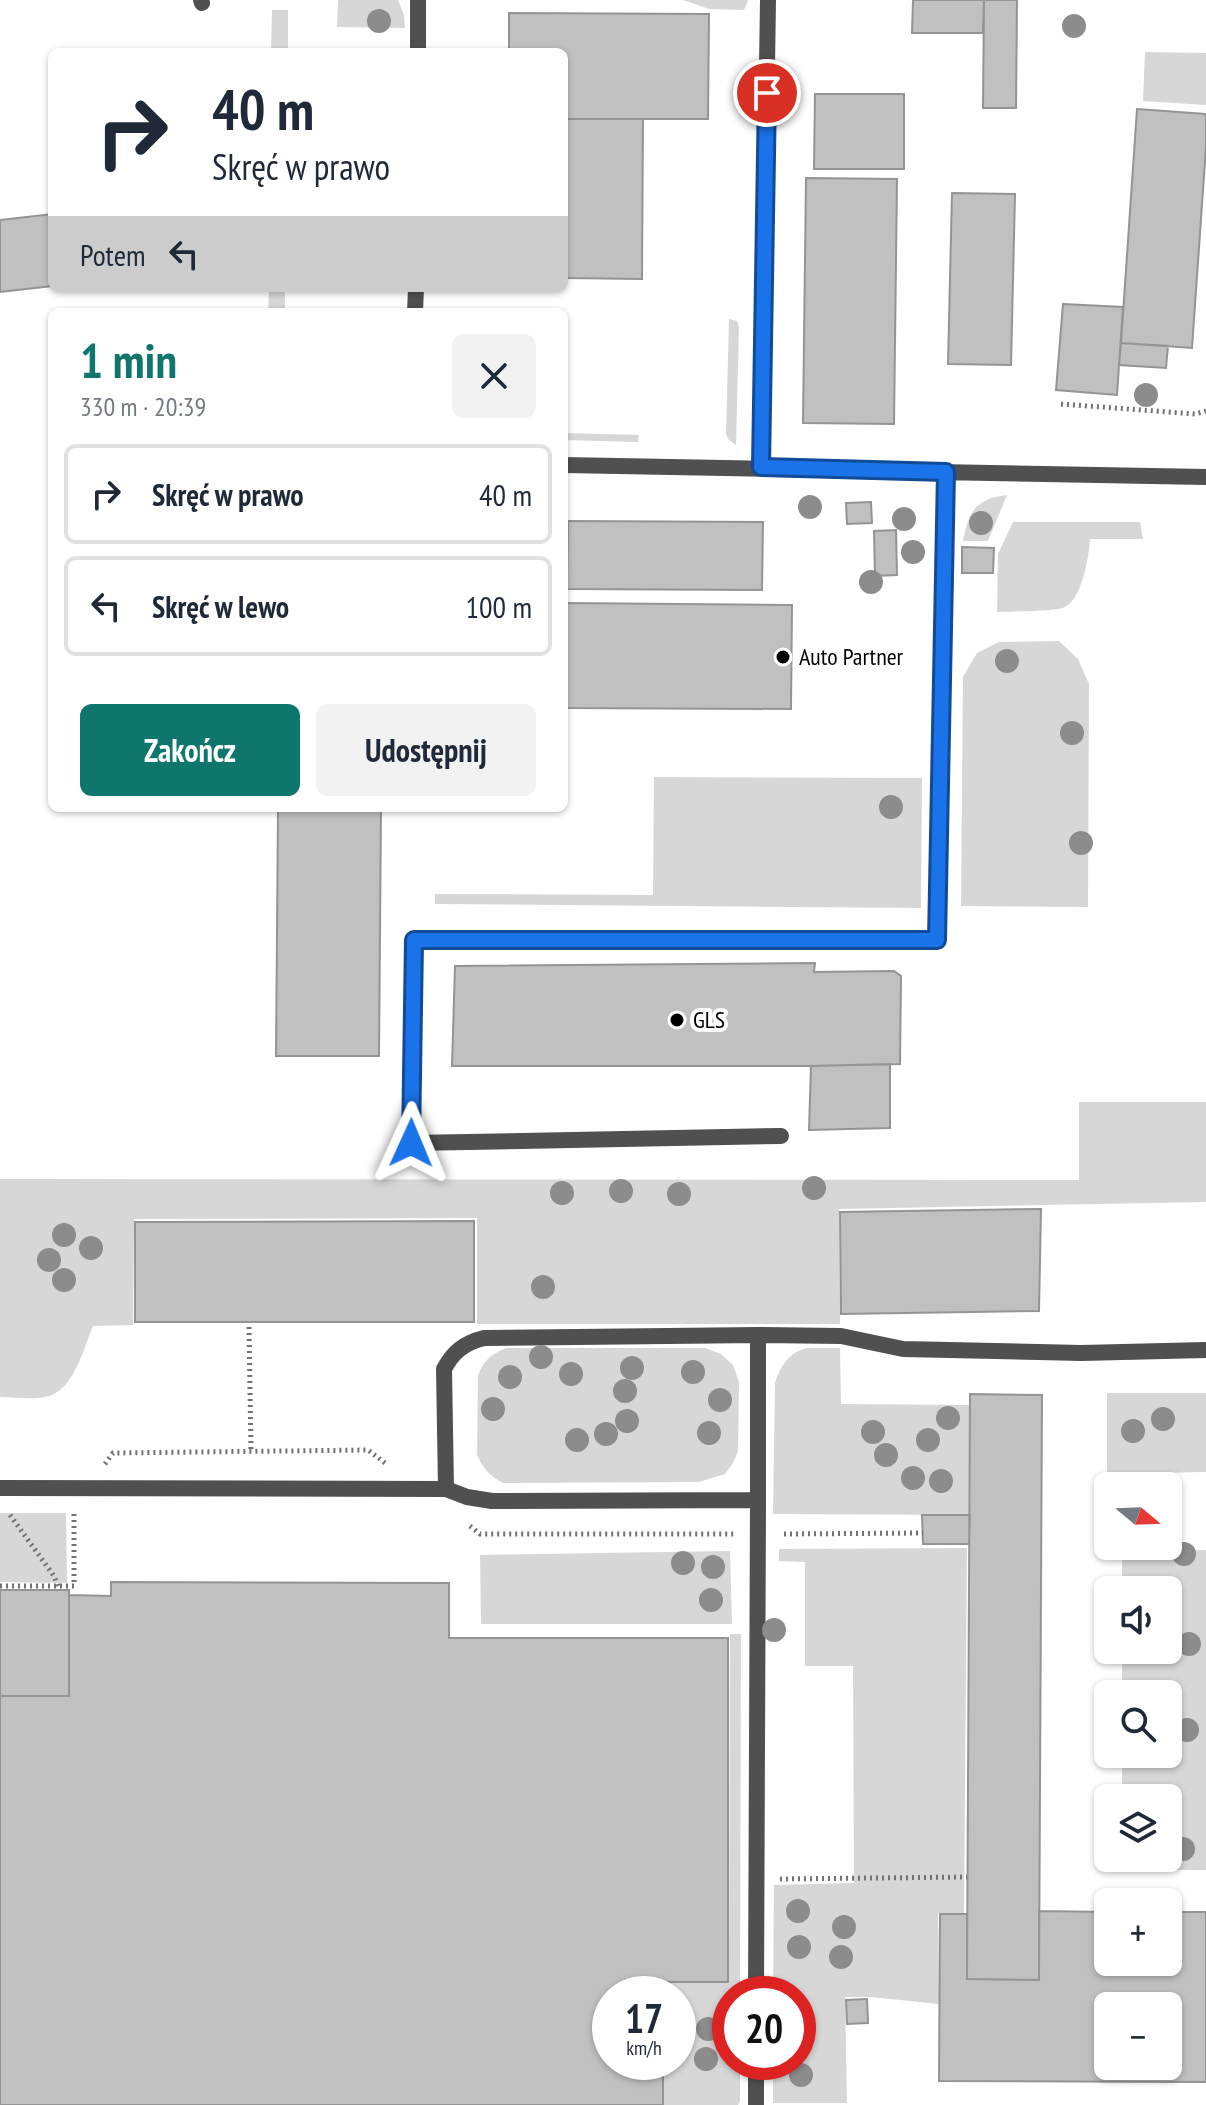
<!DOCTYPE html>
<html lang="pl">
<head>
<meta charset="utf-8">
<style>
  :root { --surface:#fff; --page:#f2f2f3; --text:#1f2937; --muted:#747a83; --line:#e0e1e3; --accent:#0f766e }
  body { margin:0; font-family:"PT Sans Narrow",sans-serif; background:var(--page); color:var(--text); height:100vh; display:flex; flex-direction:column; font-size:30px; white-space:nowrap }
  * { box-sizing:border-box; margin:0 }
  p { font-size:26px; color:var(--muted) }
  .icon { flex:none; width:44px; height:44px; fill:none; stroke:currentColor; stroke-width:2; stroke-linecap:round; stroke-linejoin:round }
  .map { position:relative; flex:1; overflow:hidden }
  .side { position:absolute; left:48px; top:308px; width:520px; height:504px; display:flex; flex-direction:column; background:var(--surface); border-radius:12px; box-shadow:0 2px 6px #0004 }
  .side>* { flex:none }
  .guide { position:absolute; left:48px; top:48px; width:520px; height:244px; border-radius:12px; box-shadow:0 2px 6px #0004; background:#fff; color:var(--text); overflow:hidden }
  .needle { width:52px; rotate:109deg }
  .buttons { position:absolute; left:1094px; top:1472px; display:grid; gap:16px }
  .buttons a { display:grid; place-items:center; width:88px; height:88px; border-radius:12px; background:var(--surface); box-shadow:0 2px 6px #0004; font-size:40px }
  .speed { position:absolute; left:592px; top:1976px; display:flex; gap:16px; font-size:40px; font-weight:700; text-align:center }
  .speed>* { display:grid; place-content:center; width:104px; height:104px; border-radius:50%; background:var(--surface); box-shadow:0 2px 6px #0004; line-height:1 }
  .speed small { font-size:20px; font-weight:400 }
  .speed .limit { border:12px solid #d22; background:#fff; color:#111 }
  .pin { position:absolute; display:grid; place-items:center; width:68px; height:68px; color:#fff; margin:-34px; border:4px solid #fff; border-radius:50%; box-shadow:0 2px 8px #0007 }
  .me { position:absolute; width:88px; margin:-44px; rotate:1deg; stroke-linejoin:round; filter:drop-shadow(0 0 6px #0008) }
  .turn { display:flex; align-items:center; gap:28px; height:168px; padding:0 32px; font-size:36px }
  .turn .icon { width:104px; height:104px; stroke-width:2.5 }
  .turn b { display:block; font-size:56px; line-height:68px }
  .then { display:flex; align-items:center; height:76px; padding:0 32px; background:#0003; gap:16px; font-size:30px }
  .round { display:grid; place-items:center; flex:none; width:84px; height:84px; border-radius:12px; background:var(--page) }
  .overview { display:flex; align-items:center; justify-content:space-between; height:136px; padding:0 32px }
  h1 { font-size:48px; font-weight:800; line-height:60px; color:var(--accent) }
  .button { display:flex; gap:16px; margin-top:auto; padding:16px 32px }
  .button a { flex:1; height:92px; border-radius:12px; background:var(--accent); color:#fff; font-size:32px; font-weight:800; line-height:92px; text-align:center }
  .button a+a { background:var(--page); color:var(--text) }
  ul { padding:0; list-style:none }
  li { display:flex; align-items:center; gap:24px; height:100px; margin:0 16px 12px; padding:0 16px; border:4px solid var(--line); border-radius:12px }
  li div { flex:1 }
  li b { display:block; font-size:30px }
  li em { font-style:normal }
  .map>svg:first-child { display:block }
</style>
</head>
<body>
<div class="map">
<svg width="1206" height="2105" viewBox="0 0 1206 2105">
  <rect width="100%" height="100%" fill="#fff"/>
  <path fill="#d7d7d7" d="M338 0H398L404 15 405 28 337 27Z
    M683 0H747L748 1 744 10 709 9Z
    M272 10H288V52H271Z
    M1145 52 1206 53V105L1143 101Z
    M269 288H285V312H268Z
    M729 319 737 321 739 327 736 445 728 439 726 433Z
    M564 433 639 435 638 442 564 440Z
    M1007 495 988 541H963C969 511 975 499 1007 495Z
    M1013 522H1140L1143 539H1090C1089 556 1082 599 1065 607 1056 612 1010 611 997 612L998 554Z
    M1059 641 1078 659 1089 684 1088 907 961 906 963 677 977 653 999 642Z
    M654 777 922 778 921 908 435 904V894L653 895Z
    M1079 1102H1206V1202L839 1209 840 1324H477V1218L134 1219 133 1325 93 1326C83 1349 74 1392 45 1397 31 1400 14 1397 0 1397V1179L1079 1180Z
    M506 1348H705L721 1354 733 1365 739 1382 738 1451 733 1463 725 1474 699 1482 503 1483C490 1476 482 1468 477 1454L478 1376C483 1360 492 1354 506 1348Z
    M808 1348H840L841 1404 969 1405 970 1515 773 1514 775 1383C780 1366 790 1351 808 1348Z
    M1107 1393H1206V1472L1107 1474Z
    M0 1513H66L67 1583 0 1582Z
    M967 1548 964 1913H938L939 2004 871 1997H845L847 2103H773V2062H798V1994H773L774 1885 854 1883 853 1666H805V1562L779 1561V1549Z
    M1206 1550V1870H1122V1858H1168V1798H1122V1754H1168V1694H1122V1650H1168V1590H1122V1551Z
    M730 1551 732 1624H481L480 1555Z
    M730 1634H741L740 1994H730V2062H740V2101L738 2105H664V2062H678V1994H664V1983H729Z"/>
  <path fill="#c0c0c0" stroke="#949494" stroke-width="2" fill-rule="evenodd" d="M913 0H984L983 33H912Z
    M984 0H1017L1016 108H983Z
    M509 13 709 14 708 119H564V52H509Z
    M815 94H904V169H814Z
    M1137 109 1206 114V147L1192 348 1121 343Z
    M564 119H643L642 279 564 278Z
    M806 178 897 179 894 424 803 423Z
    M952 193 1015 194 1011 365 948 364Z
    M52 214V286L0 292V220Z
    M1063 304 1123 307 1117 395 1056 390Z
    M1121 343 1168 346 1166 368 1119 365Z
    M871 502 872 523 847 524 846 503Z
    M568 521 763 522 762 590 567 589Z
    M896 530 897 575 875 576 874 531Z
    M962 547 994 548 993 573H962Z
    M564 603 792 605 791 709 564 708Z
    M278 808H381L379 1056H276Z
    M815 963 814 972 894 971 901 976 900 1064 811 1066H452L455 966Z
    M890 1064V1128L809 1130 811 1066Z
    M1041 1209 1039 1311 841 1314 840 1212Z
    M474 1221V1322H135V1222Z
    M970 1394 1042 1395 1039 1980 967 1979Z
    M922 1515H970L969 1544H923Z
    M111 1582 449 1583V1638H728V1982H663V1994H610V2062H663V2105H0V1696H69V1595L111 1596Z
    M0 1590H69V1696H0Z
    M1039 1911 1108 1912V1962H1168V1912H1206V2082L939 2081 940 1914H967V1979L1039 1980ZM1108 2006H1168V2066H1108Z
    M867 1999 868 2023 847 2024 846 2000Z"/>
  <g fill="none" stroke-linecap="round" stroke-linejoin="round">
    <path stroke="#727272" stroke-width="5" stroke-dasharray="2 4" stroke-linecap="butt" d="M1061 404 1195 414 1206 411
      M249 1327 251 1451
      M105 1464 113 1453 368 1450 385 1463
      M10 1515 54 1576 58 1586
      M470 1526 480 1534H734
      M784 1534 923 1533
      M0 1586H74V1511
      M780 1879 967 1877"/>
    <path stroke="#505050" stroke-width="16" d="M201 0 202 3
      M418 52V0
      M415 312 416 288
      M564 465 1206 477
      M761 467 768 0
      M781 1136 411 1143 414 940H937L946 472
      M758 1335V1500L492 1501 467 1497 446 1489 444 1369C453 1352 464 1343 484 1338L758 1335 841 1336 903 1349 1081 1353 1206 1350
      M0 1488 446 1489
      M756 1994 758 1500
      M756 2105V2062"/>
  </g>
  <g fill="#8c8c8c">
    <circle cx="379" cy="21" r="12"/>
    <circle cx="1074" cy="26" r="12"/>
    <circle cx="1146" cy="395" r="12"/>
    <circle cx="810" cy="507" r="12"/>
    <circle cx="904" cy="519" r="12"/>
    <circle cx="981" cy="523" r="12"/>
    <circle cx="913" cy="552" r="12"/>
    <circle cx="871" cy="582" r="12"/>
    <circle cx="1007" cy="661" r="12"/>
    <circle cx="1072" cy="733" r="12"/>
    <circle cx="891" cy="807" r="12"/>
    <circle cx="1081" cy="843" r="12"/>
    <circle cx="814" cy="1188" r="12"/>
    <circle cx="621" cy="1191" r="12"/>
    <circle cx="562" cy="1193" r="12"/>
    <circle cx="679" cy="1194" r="12"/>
    <circle cx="64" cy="1235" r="12"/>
    <circle cx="91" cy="1248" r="12"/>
    <circle cx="49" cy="1260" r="12"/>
    <circle cx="64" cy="1280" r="12"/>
    <circle cx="543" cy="1287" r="12"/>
    <circle cx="541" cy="1357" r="12"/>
    <circle cx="632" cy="1368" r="12"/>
    <circle cx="693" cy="1372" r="12"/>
    <circle cx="571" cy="1374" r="12"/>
    <circle cx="510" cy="1377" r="12"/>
    <circle cx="625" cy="1391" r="12"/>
    <circle cx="720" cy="1400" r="12"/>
    <circle cx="493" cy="1409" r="12"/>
    <circle cx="948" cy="1418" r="12"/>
    <circle cx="1163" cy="1419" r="12"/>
    <circle cx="627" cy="1421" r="12"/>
    <circle cx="1133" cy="1431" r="12"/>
    <circle cx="873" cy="1432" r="12"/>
    <circle cx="709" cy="1433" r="12"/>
    <circle cx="606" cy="1434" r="12"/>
    <circle cx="577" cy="1440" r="12"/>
    <circle cx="928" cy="1440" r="12"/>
    <circle cx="886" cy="1455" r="12"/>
    <circle cx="913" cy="1478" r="12"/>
    <circle cx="941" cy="1481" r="12"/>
    <circle cx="1184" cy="1554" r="12"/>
    <circle cx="683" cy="1563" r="12"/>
    <circle cx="713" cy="1567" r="12"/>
    <circle cx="711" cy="1600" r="12"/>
    <circle cx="774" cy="1630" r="12"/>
    <circle cx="1189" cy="1644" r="12"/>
    <circle cx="1187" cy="1730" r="12"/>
    <circle cx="1183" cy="1849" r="12"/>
    <circle cx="798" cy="1911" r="12"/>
    <circle cx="844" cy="1927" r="12"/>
    <circle cx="799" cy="1947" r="12"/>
    <circle cx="841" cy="1957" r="12"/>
    <circle cx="708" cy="2029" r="12"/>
    <circle cx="706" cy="2059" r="12"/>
    <circle cx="801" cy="2075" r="12"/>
  </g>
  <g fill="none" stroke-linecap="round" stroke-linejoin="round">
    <g stroke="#114b97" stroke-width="20">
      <path id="route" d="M411 1143 414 940H937L946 472 761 467 767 93"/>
    </g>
    <use href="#route" stroke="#1a73e8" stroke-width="14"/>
  </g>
  <g fill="#000" stroke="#fff" stroke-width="3">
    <circle cx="783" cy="657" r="8"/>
    <circle cx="677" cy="1020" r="8"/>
  </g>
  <g text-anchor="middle" stroke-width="8" stroke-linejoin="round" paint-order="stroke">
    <g font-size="24" fill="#000" stroke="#fff" text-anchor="start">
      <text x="799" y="665">Auto Partner</text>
      <text x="693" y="1028">GLS</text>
    </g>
  </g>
</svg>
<div class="buttons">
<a><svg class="needle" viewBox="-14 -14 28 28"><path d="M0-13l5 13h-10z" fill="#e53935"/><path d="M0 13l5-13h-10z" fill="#747a83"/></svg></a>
<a><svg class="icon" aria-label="sound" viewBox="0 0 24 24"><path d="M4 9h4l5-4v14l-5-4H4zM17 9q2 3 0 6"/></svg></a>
<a><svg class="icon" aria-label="search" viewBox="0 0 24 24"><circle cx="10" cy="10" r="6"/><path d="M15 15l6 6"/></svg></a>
<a><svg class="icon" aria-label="layers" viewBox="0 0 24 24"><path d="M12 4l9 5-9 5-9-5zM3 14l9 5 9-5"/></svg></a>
<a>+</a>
<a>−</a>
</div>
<div class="speed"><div>17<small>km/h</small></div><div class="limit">20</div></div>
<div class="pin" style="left:767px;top:93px;background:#d93025"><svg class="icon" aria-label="arrive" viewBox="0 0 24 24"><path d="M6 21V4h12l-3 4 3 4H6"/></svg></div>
<svg class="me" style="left:411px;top:1143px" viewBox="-20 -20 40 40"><path d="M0-17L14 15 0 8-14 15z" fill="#1a73e8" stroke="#fff" stroke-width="4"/></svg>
<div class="guide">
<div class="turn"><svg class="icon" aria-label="right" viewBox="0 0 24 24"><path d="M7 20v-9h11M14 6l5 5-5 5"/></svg><div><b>40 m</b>Skręć w prawo</div></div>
<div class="then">Potem<svg class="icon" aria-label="left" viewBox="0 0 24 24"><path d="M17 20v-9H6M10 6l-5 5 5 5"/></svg></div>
</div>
<section class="side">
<div class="overview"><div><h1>1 min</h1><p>330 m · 20:39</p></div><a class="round"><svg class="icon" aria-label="close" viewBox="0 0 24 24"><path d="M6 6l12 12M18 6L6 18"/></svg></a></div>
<ul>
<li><svg class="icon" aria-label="right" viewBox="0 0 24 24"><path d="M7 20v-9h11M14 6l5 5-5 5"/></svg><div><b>Skręć w prawo</b></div><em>40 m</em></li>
<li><svg class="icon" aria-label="left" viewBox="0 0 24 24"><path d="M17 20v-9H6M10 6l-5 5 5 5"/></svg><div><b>Skręć w lewo</b></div><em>100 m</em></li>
</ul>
<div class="button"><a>Zakończ</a><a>Udostępnij</a></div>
</section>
</div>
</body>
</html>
